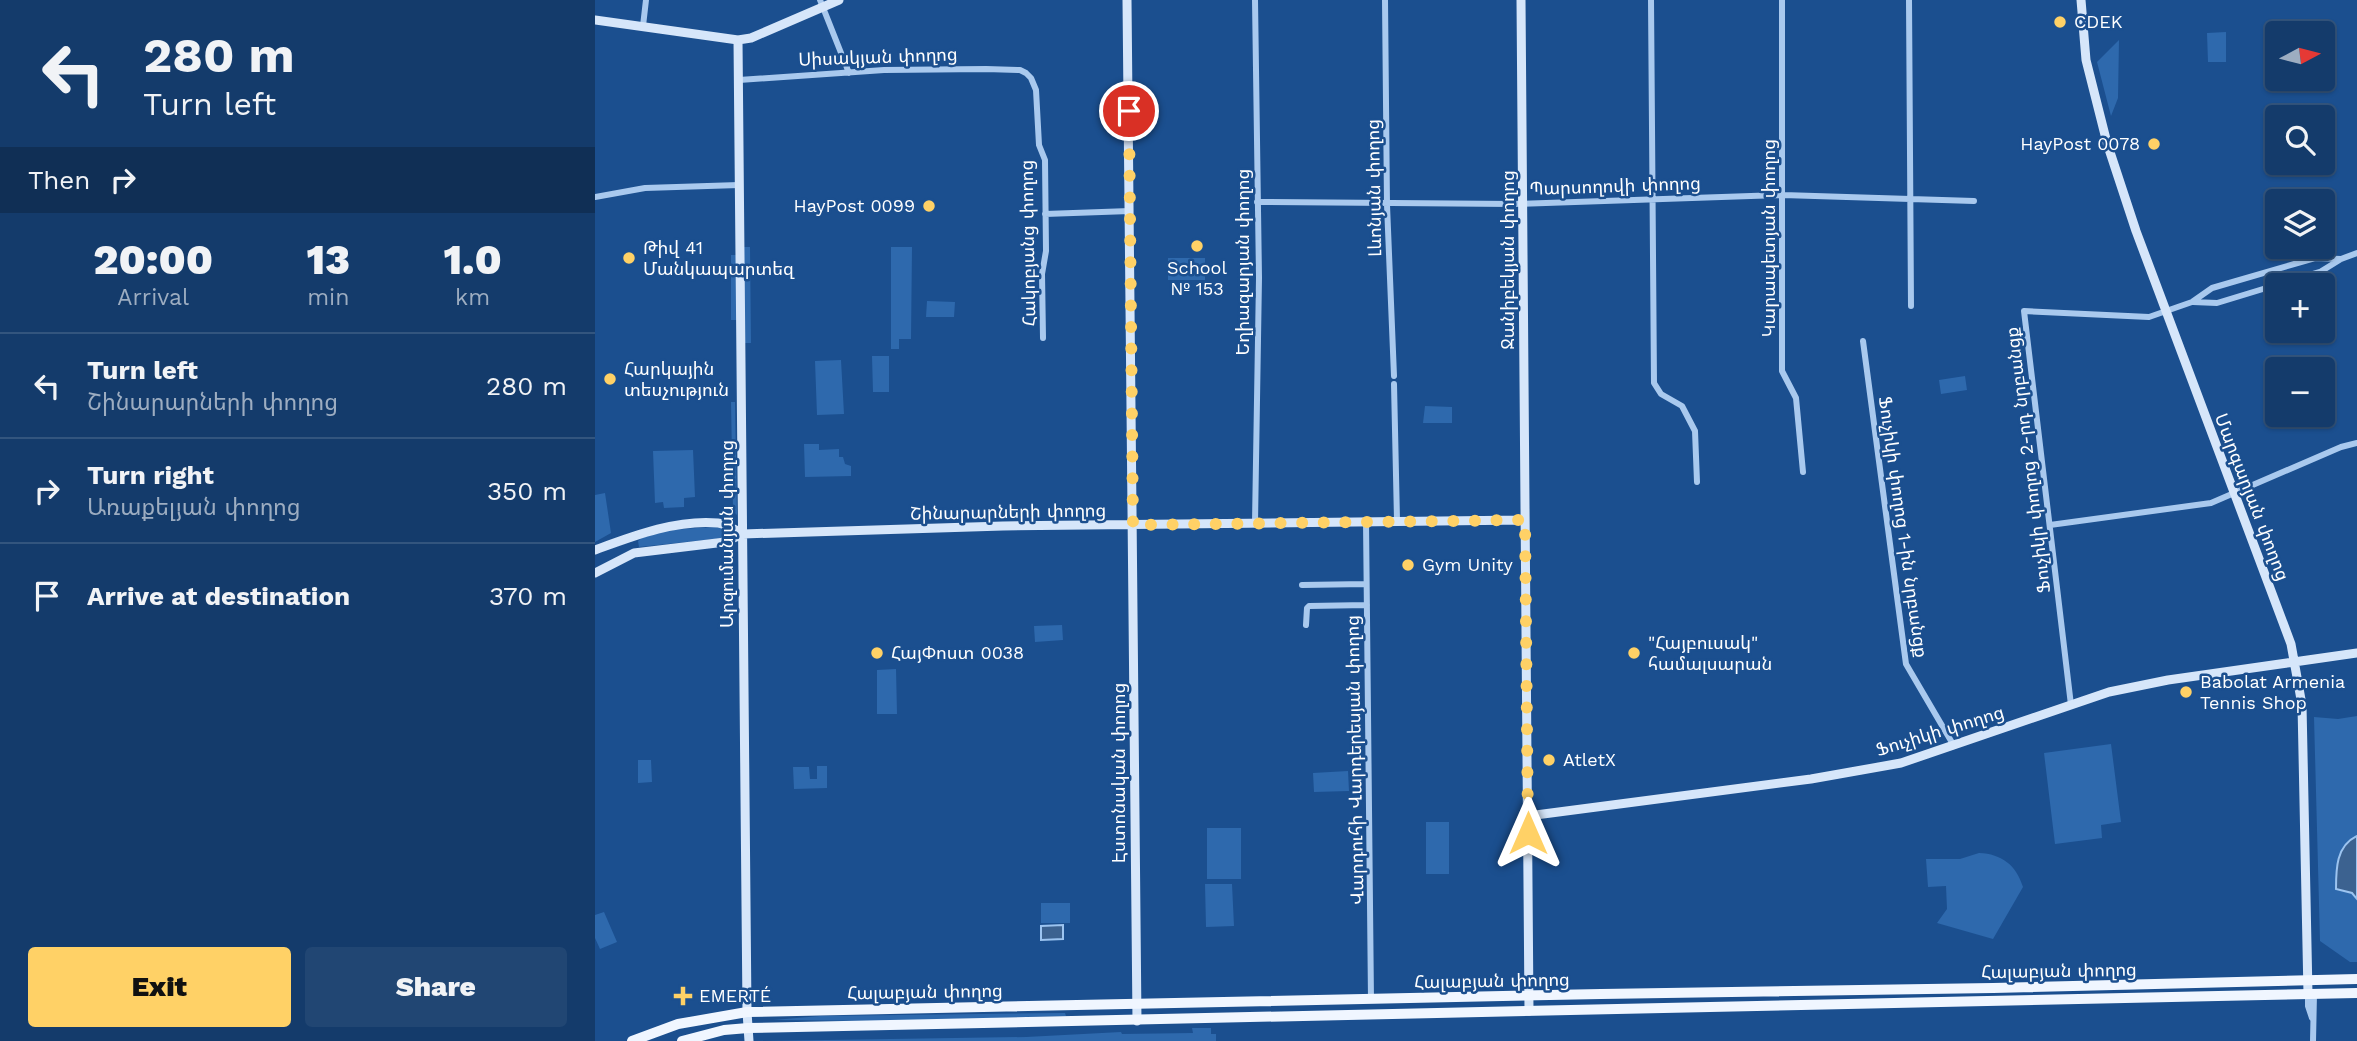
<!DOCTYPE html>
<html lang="en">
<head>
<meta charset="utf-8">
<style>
  :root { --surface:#143b6b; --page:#214673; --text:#f1f3f6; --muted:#9dadc1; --line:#33557e; --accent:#ffd166 }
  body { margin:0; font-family:"Work Sans","Noto Sans Armenian",sans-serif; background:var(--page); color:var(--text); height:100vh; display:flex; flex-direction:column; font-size:26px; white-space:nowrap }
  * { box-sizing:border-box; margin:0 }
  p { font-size:23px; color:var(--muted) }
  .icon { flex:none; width:38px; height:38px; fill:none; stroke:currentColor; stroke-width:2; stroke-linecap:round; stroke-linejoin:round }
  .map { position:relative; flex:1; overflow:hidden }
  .side { display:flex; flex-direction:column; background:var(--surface); width:595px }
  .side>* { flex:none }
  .top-card { background:#143b6b; color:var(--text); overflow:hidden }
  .needle { width:46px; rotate:83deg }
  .buttons { position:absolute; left:1670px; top:21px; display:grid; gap:14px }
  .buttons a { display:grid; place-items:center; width:70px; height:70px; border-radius:7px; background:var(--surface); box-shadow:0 2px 5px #0004,0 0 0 2px var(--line); font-size:35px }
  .pin { position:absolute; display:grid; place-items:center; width:60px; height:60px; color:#fff; margin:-30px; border:4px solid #fff; border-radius:50%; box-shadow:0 2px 7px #0007 }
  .me { position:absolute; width:77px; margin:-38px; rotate:0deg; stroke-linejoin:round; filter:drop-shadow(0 0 5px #0008) }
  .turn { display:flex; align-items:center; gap:24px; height:147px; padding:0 28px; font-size:32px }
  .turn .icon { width:91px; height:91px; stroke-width:2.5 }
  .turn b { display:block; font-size:49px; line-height:60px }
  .then { display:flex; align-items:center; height:66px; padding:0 28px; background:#0003; gap:14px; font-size:26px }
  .eta { display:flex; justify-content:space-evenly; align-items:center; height:119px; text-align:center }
  .eta b { font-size:42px; font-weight:800; line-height:49px }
  .button { display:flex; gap:14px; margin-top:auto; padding:14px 28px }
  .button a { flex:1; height:80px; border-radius:7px; background:var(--accent); color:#111; font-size:28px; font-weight:800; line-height:80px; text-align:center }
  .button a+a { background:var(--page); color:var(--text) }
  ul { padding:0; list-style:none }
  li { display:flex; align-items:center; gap:21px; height:105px; padding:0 28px; border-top:2px solid var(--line) }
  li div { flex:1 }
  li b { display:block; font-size:26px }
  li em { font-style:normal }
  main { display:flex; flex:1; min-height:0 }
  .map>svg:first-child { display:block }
</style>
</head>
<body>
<main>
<section class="side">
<div class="top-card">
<div class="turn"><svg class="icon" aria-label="left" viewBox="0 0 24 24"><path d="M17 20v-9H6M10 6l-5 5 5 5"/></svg><div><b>280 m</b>Turn left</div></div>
<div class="then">Then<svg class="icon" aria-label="right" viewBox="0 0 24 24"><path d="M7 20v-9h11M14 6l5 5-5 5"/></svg></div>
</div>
<div class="eta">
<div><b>20:00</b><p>Arrival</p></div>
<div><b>13</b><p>min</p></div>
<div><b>1.0</b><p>km</p></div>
</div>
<ul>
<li><svg class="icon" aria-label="left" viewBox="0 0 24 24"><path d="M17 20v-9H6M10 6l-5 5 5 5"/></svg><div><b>Turn left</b><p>Շինարարների փողոց</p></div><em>280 m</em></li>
<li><svg class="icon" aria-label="right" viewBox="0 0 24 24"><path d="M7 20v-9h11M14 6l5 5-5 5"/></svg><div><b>Turn right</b><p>Առաքելյան փողոց</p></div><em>350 m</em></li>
<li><svg class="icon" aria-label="arrive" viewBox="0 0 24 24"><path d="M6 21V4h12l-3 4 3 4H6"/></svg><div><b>Arrive at destination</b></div><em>370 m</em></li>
</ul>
<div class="button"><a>Exit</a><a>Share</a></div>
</section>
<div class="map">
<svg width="1762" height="1041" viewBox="0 0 1762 1041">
  <rect width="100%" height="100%" fill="#1b4f8f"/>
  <path fill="#2e69ad" d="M1631 32V62H1613L1612 33Z
    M1524 40 1523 98 1516 116 1502 62Z
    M149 247H155L156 343H149Z
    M296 247H317L316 339H304V349H296Z
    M136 255H142L143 320H136Z
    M573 258H610V280H573Z
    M332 301 360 302 359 317H331Z
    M277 356H294V392H278Z
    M246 360 249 414 222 415 220 361Z
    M1370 376 1372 390 1346 394 1344 380Z
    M136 402H140L142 515 138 511Z
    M830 406 857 407V423H828Z
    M209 444H224V450L244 449V457H248L250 464 256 466V476L210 477Z
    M98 450 100 497 89 498V507L69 508 68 502 60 503 58 451Z
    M10 493 16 533 0 542V495Z
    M128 527 133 532 129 538 44 547 43 541C56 528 108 528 128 527Z
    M467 625 468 640 440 642 439 626Z
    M301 669 302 714H282V670Z
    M1762 716V962H1755L1725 941 1719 717 1743 719Z
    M1516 744 1526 822 1506 825 1507 838 1460 844 1449 753Z
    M43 760H56L57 782 43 783Z
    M222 766H232V788L199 789 198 767H214L215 779H222Z
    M753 771 754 791 719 792 718 773Z
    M831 822H854V874H831Z
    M612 828H646V879H612Z
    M1384 853C1407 854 1421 865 1428 887L1398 939 1342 923 1352 909 1351 886 1333 887 1331 859H1365Z
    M610 884H637L639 926 611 927Z
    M446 903H475V923H446Z
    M9 912 22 942 5 949 0 938V915Z
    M470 1013 471 1016 287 1021 178 1020 225 1016Z
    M597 1028H616V1034H621V1041H159L431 1037 526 1032 527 1034 598 1033Z"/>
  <path fill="#3c6290" stroke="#9cc4f0" stroke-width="2" d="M1762 836V899L1757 893 1741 889C1741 869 1741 846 1762 836Z
    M468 925V939L446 940V926Z"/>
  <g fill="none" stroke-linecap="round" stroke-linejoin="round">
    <path stroke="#a9c9ee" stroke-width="6" d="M225 0 254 73
      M790 0 792 205 799 376
      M1056 0 1059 383 1066 394 1087 406 1100 431 1102 482
      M1187 0V371L1201 398 1208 472
      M1314 0 1316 306
      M48 26 51 0
      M144 80 289 70 391 69 425 70 431 73 436 78 441 90 444 145 450 160 451 251 447 274 448 338
      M0 197 50 188 144 185
      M662 202 918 204 1188 195 1379 201
      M450 214 535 211
      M1598 302 1622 303 1691 282 1725 272 1746 259 1762 253
      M1268 341 1311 664 1359 746
      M799 384 802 520
      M771 521 776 1000
      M660 523 664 278 660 0
      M1455 525 1616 503 1746 447 1762 443
      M707 585 771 584
      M711 625 712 608 714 606 772 605
      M1476 705 1429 311 1554 317 1597 302 1617 288 1720 258 1746 259
      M1713 994V1006L1717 1018
      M1718 1041 1719 994"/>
    <path stroke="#d6e6fa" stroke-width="9" d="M532 0 542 1021
      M926 0 934 1011
      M1486 0 1491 60 1512 143 1541 231 1696 644 1707 705 1713 994
      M0 20 143 40 156 38 244 0
      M143 40 152 1012 154 1041
      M0 550C38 536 82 519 123 523 132 524 140 530 148 534
      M0 573 39 553 130 542 148 534 408 526 930 520
      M933 816 1216 779 1306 763 1514 692 1573 680 1762 653"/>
    <path stroke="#f0f6ff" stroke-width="10" d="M37 1041 83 1024 152 1012 1006 994 1398 988 1762 979
      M87 1041 129 1030 153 1028 1762 993"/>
  </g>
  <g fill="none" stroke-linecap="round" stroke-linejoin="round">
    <path stroke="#ffd166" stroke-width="12" stroke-dasharray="0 21.6" d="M534 111 538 525 930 520 933 833"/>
  </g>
  <g fill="#ffd166" stroke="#1b4f8f" stroke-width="2.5">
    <circle cx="1465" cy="22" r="7"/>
    <circle cx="1559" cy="144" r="7"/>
    <circle cx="334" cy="206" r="7"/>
    <circle cx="602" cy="246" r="7"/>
    <circle cx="34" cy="258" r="7"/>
    <circle cx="15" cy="379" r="7"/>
    <circle cx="813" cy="565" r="7"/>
    <circle cx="282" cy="653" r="7"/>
    <circle cx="1039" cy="653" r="7"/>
    <circle cx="1591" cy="692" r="7"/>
    <circle cx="954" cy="760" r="7"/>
    <path d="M84.5 985.5h7v7h7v7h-7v7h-7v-7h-7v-7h7z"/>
  </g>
  <g text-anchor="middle" stroke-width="5" stroke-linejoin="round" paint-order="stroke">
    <g font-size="18" fill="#fff" stroke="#1b4f8f" text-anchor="start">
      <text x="1479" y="28">CDEK</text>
      <text x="1545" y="150" text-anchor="end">HayPost 0078</text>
      <text x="320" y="212" text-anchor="end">HayPost 0099</text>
      <text x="48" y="254">Թիվ 41<tspan x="48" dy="21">Մանկապարտեզ</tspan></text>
      <text x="602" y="274" text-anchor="middle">School<tspan x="602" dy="21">№ 153</tspan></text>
      <text x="29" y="375">Հարկային<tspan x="29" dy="21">տեսչություն</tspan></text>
      <text x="827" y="571">Gym Unity</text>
      <text x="1053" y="649">"Հայբուսակ"<tspan x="1053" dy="21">համալսարան</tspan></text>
      <text x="296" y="659">ՀայՓոստ 0038</text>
      <text x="1605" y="688">Babolat Armenia<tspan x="1605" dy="21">Tennis Shop</tspan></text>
      <text x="968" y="766">AtletX</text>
      <text x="104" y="1002">EMERTÉ</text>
    </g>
    <g font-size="18" fill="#fff" stroke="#1b4f8f">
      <text transform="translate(283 57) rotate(-2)" y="6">Սիսակյան փողոց</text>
      <text transform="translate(1020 186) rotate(-2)" y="6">Պարսողովի փողոց</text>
      <text transform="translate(779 188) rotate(-91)" y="6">Լևոնյան փողոց</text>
      <text transform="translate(1174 238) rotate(-90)" y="6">Կարապետյան փողոց</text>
      <text transform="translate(433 243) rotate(-91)" y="6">Հակոբյանց փողոց</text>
      <text transform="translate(913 260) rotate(-90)" y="6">Ջանիբեկյան փողոց</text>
      <text transform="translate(648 262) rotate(-90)" y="6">Եղիազարյան փողոց</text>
      <text transform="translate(1433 460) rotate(-97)" y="6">Ֆուչիկի փողոց 2-րդ նրբանցք</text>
      <text transform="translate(1657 497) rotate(69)" y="6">Մարգարյան փողոց</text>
      <text transform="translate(413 512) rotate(-1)" y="6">Շինարարների փողոց</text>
      <text transform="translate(1308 527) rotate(82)" y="6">Ֆուչիկի փողոց 1-ին նրբանցք</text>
      <text transform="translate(132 534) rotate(-90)" y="6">Արզումանյան փողոց</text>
      <text transform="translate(1345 731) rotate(-17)" y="6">Ֆուչիկի փողոց</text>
      <text transform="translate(760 760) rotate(-91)" y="6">Վարդուհի Վարդերեսյան փողոց</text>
      <text transform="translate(524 773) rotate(-90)" y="6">Էստոնական փողոց</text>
      <text transform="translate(1464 971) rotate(-1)" y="6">Հալաբյան փողոց</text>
      <text transform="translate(897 981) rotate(-1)" y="6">Հալաբյան փողոց</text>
      <text transform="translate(330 992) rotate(-1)" y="6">Հալաբյան փողոց</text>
    </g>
  </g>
</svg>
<div class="buttons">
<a><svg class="needle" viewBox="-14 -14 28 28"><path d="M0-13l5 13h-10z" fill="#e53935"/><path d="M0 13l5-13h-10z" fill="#9dadc1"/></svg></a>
<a><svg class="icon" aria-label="search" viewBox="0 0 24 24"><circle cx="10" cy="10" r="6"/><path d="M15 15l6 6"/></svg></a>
<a><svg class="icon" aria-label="layers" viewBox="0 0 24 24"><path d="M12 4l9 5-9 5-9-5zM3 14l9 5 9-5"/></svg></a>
<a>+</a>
<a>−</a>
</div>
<div class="pin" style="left:534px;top:111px;background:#d93025"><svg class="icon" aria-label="arrive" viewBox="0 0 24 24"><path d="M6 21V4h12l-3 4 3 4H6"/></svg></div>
<svg class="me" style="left:933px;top:833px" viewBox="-20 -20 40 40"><path d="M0-17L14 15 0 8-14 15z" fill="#ffd166" stroke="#fff" stroke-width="4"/></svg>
</div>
</main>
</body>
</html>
